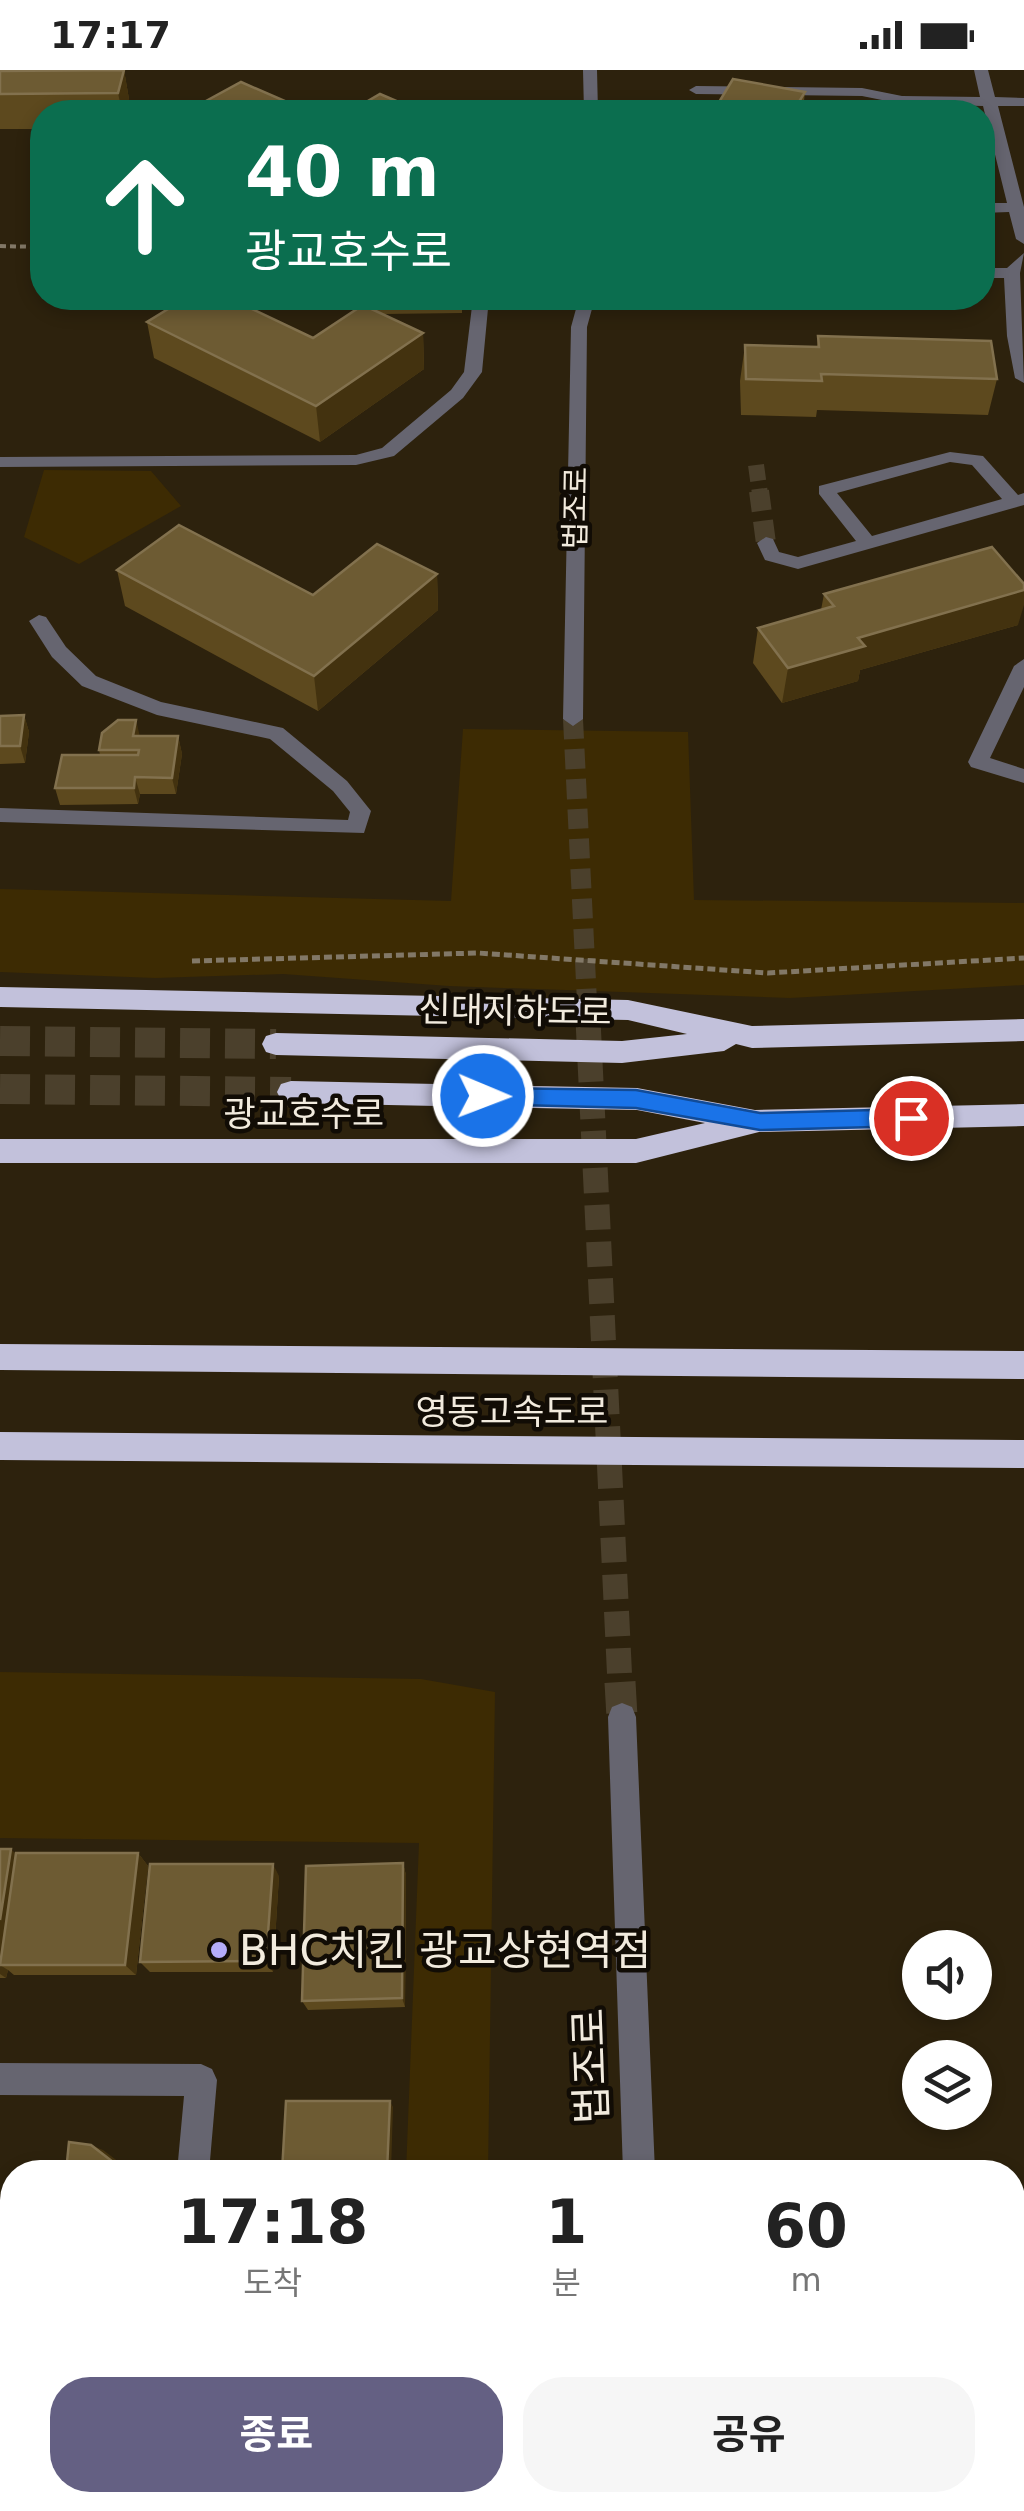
<!DOCTYPE html>
<html lang="ko">
<head>
<meta charset="utf-8">
<style>
  :root { --surface:#fff; --page:#f6f6f6; --text:#222; --muted:#767676; --accent:#646083 }
  body { margin:0; font-family:"DejaVu Sans","Noto Sans KR",sans-serif; background:var(--page); color:var(--text); height:100vh; display:flex; flex-direction:column; font-size:38px; white-space:nowrap }
  * { box-sizing:border-box; margin:0 }
  p { font-size:32px; color:var(--muted) }
  .icon { flex:none; width:55px; height:55px; fill:none; stroke:currentColor; stroke-width:2; stroke-linecap:round; stroke-linejoin:round }
  .map { position:relative; flex:1; overflow:hidden }
  .panel { position:absolute; left:0px; top:2090px; width:1025px; height:352px; display:flex; flex-direction:column; background:var(--surface); border-radius:40px 40px 0 0; box-shadow:0 5px 15px #0003 }
  .panel>* { flex:none }
  .hud { position:absolute; left:30px; top:30px; width:965px; height:210px; border-radius:40px; box-shadow:0 5px 15px #0003; background:#0b6e4f; color:#fff; overflow:hidden }
  .tools { position:absolute; left:902px; top:1860px; display:grid; gap:20px }
  .tools a { display:grid; place-items:center; width:90px; height:90px; border-radius:50%; background:var(--surface); box-shadow:0 5px 15px #0003; font-size:50px }
  .pin { position:absolute; display:grid; place-items:center; width:85px; height:85px; color:#fff; margin:-42px; border:5px solid #fff; border-radius:50%; box-shadow:0 2px 10px #0007 }
  .me { position:absolute; width:110px; margin:-55px; rotate:91deg; stroke-linejoin:round; filter:drop-shadow(0 0 8px #0008) }
  .turn { display:flex; align-items:center; gap:35px; height:210px; padding:0 50px; font-size:45px }
  .turn .icon { width:130px; height:130px; stroke-width:2.5 }
  .turn b { display:block; font-size:70px; line-height:85px }
  .eta { display:flex; justify-content:space-evenly; align-items:center; height:170px; text-align:center }
  .eta b { font-size:60px; font-weight:700; line-height:70px }
  .cta { display:flex; gap:20px; margin-top:auto; padding:20px 50px }
  .cta a { flex:1; height:115px; border-radius:40px; background:var(--accent); color:#fff; font-size:40px; font-weight:700; line-height:115px; text-align:center }
  .cta a+a { background:var(--page); color:var(--text) }
  .status { display:flex; justify-content:space-between; align-items:center; height:70px; padding:0 50px; background:var(--surface); direction:ltr }
  .status svg { height:28px; fill:currentColor }
  .map>svg:first-child { display:block }
</style>
</head>
<body>
<div class="status"><b>17:17</b><svg viewBox="0 0 49 12"><path d="M0 12V9h3v3zM5 12V6h3v6zM10 12V3h3v9zM15 12V0h3v12zM26 1h20v11H26zM47 4h2v5h-2z"/></svg></div>
<div class="map">
<svg width="1024" height="2441" viewBox="0 0 1024 2441">
  <rect width="100%" height="100%" fill="#2d220d"/>
  <path fill="#3d2b03" d="M44 400 151 401 181 436 79 494 24 467Z
    M463 659 688 662 694 830 1024 833V915L790 928 449 916 283 904 155 908 0 902V819L451 831Z
    M0 1602 421 1609 495 1622 488 2102H406L419 1773 0 1768Z
    M392 2430H483V2441H391Z"/>
  <g fill="none" stroke-linecap="round" stroke-linejoin="round">
    <path stroke="#4b402c" stroke-width="16" stroke-dasharray="16 8" stroke-linecap="butt" d="M756 395 760 424"/>
    <path stroke="#4b402c" stroke-width="20" stroke-dasharray="20 10" stroke-linecap="butt" d="M759 421 766 473
      M573 649 588 952"/>
    <path stroke="#4b402c" stroke-width="25" stroke-dasharray="25 12" stroke-linecap="butt" d="M588 950 620 1614"/>
    <path stroke="#4b402c" stroke-width="31" stroke-dasharray="31 16" stroke-linecap="butt" d="M620 1612 622 1647"/>
    <path stroke="#4b402c" stroke-width="30" stroke-dasharray="30 15" stroke-linecap="butt" d="M0 971 276 974
      M0 1019 291 1022"/>
    <path stroke="#827867" stroke-width="4" stroke-dasharray="6 4" stroke-linecap="butt" d="M0 176 42 177"/>
    <path stroke="#827867" stroke-width="5" stroke-dasharray="8 4" stroke-linecap="butt" d="M192 891 478 883 768 903 1024 888"/>
    <path fill="#666570" fill-rule="evenodd" d="M583 0H597L598 42H584Z
      M974 0H988L995 27 1024 28V36H998L1024 137V174L1016 169 1009 142 982 143V133H1007L983 36 902 34 862 26 696 24 689 20 696 16 862 18 902 26 980 27Z
      M1024 183 1020 203 1024 313 1015 308 1007 266 1004 208H982V198H1007Z
      M473 228H489L482 302 463 328 394 386 356 395 0 397V387L356 385 382 378 451 320 464 302Z
      M579 228H595L587 257 583 649 573 656 563 649 571 257Z
      M950 382 983 386 1018 425 1024 423V435L798 499 765 490 757 473 766 467 773 469 779 482 798 487 856 471 819 424V416ZM950 392 972 395 1002 429 872 466 837 423Z
      M39 545 46 547 66 577 96 606 161 632 283 658 347 711 371 741 364 763 0 752V738L348 750 350 742 333 721 270 669 157 645 82 616 52 587 29 551Z
      M1024 589V617L990 688 1024 699V713L971 697 968 692 1014 596Z
      M622 1633 632 1637 636 1647 655 2102H623L608 1647 612 1637Z
      M0 1993 201 1994 212 1999 217 2010 209 2102H177L184 2026 0 2025Z
      M150 2430H186L185 2441H149Z
      M633 2430H669L670 2441H634Z"/>
    <path fill="#c2c1db" fill-rule="evenodd" d="M0 917 628 930 752 956 1024 949V971L752 978 736 974 724 981 622 993 276 985 266 982 262 974 266 966 276 963 622 971 687 964 628 950 0 937Z
      M291 1011 637 1018 755 1040 1024 1034V1056L759 1062 636 1093H0V1069H636L705 1053 637 1040 291 1033 281 1030 277 1022 281 1014Z
      M0 1274 1024 1281V1309L0 1300Z
      M0 1362 1024 1370V1398L0 1390Z"/>
  </g>
  <path fill="#5d491e" d="M124 0 130 35 128 42H42V59H0V1Z
    M805 22 804 31 864 42H718L719 32Z
    M353 228H462V243L383 244 423 263 424 299 320 372 154 288 147 252 313 268 354 241Z
    M818 266 997 309 988 345 817 340 816 347 741 345 740 311 745 275 817 277Z
    M117 500 313 525 437 504 438 540 318 641 125 536Z
    M824 524 1018 555 860 600 858 611 782 633 753 593 758 558 821 540Z
    M24 645 29 662 25 693 0 694V646Z
    M139 666H178L182 684 176 724H140L138 734 60 735 55 718 100 685 99 680Z
    M0 1779 16 1784 138 1783 148 1796 136 1905H14L8 1900 6 1908H0Z
    M403 1793 406 1805 405 1937 308 1940 302 1931Z
    M279 1806 273 1902H150L140 1892Z"/>
  <path fill="#43320f" d="M124 0 130 35 128 42H122L118 23Z
    M423 263 424 299 320 372 316 336Z
    M437 504 438 540 318 641 314 606Z
    M1024 520V535L1018 555 860 600 858 611 782 633 788 598 858 568Z
    M24 645 29 662 25 693 20 676Z
    M136 650 140 667 133 666Z
    M178 666 182 684 176 724 172 708Z
    M135 707 140 724 138 734 134 718Z
    M11 1779 24 1792 0 1895V1850Z
    M138 1783 148 1796 136 1905 125 1895Z
    M403 1793 406 1805 405 1937 402 1928Z
    M273 1794 279 1806 273 1902 266 1891Z
    M0 1895 8 1900 6 1908 0 1904Z
    M390 2031 393 2037 391 2102H387Z
    M91 2075 103 2080 132 2102H126Z
    M121 2430H133L132 2441H120Z"/>
  <path fill="#6d5b33" stroke="#82714e" stroke-width="2.5" d="M124 0 118 23 0 24V1Z
    M733 9 805 22 800 30 864 42H775L719 32Z
    M241 12 310 42H208L195 37Z
    M380 24 422 42H349Z
    M186 228H229L313 268 363 235 423 263 316 336 147 252Z
    M818 266 991 271 997 309 821 304 822 311 746 309 745 275 819 277Z
    M179 455 313 525 377 474 437 504 314 606 117 500Z
    M992 477 1024 514V520L858 568 865 576 788 598 758 558 834 536 824 524Z
    M24 645 20 676H0V646Z
    M118 650H136L133 666H178L172 708 135 707 134 718H55L62 685H138L139 680H99L102 663Z
    M0 1779H11L0 1850Z
    M16 1783H138L125 1895H0Z
    M403 1793 402 1928 302 1931 306 1796Z
    M150 1794H273L266 1891 140 1892Z
    M286 2031H390L387 2102H282Z
    M69 2072 91 2075 126 2102H66Z
    M1 2155H12V2191H0Z
    M9 2298H12V2430H121L120 2441H0V2360Z
    M261 2430H382L261 2432Z"/>
  <path fill="#1a73e8" stroke="#114b97" stroke-width="2.5" d="M483 1018 636 1020 760 1043 911 1039 921 1048 911 1056 760 1060 636 1038 483 1034 472 1026Z"/>
  <circle fill="#b4acf9" stroke="#110c05" stroke-width="4" cx="219" cy="1880" r="10"/>
  <g text-anchor="middle" stroke-width="9" stroke-linejoin="round" paint-order="stroke">
    <g font-size="30" fill="#f2ebde" stroke="#110c05">
      <text transform="translate(576 438) rotate(-89)" y="10">법조로</text>
    </g>
    <g font-size="35" fill="#f2ebde" stroke="#110c05">
      <text transform="translate(515 941) rotate(1)" y="12">신대지하도로</text>
      <text x="304" y="1056">광교호수로</text>
      <text x="512" y="1354">영동고속도로</text>
    </g>
    <g font-size="42" fill="#f2ebde" stroke="#110c05" text-anchor="start">
      <text x="239" y="1895">BHC치킨 광교상현역점</text>
    </g>
    <g font-size="42" fill="#f2ebde" stroke="#110c05">
      <text transform="translate(590 1996) rotate(-92)" y="15">법조로</text>
    </g>
  </g>
</svg>
<div class="tools">
<a><svg class="icon" aria-label="sound" viewBox="0 0 24 24"><path d="M4 9h4l5-4v14l-5-4H4zM17 9q2 3 0 6"/></svg></a>
<a><svg class="icon" aria-label="layers" viewBox="0 0 24 24"><path d="M12 4l9 5-9 5-9-5zM3 14l9 5 9-5"/></svg></a>
</div>
<div class="pin" style="left:911px;top:1048px;background:#d93025"><svg class="icon" aria-label="arrive" viewBox="0 0 24 24"><path d="M6 21V4h12l-3 4 3 4H6"/></svg></div>
<svg class="me" style="left:483px;top:1026px" viewBox="-20 -20 40 40"><circle r="17" fill="#1a73e8" stroke="#fff" stroke-width="3"/><path d="M0-11L8 9 0 5-8 9z" fill="#fff"/></svg>
<div class="hud">
<div class="turn"><svg class="icon" aria-label="ahead" viewBox="0 0 24 24"><path d="M12 20V5M6 11l6-6 6 6"/></svg><div><b>40 m</b>광교호수로</div></div>
</div>
<section class="panel">
<div class="eta">
<div><b>17:18</b><p>도착</p></div>
<div><b>1</b><p>분</p></div>
<div><b>60</b><p>m</p></div>
</div>
<div class="cta"><a>종료</a><a>공유</a></div>
</section>
</div>
</body>
</html>
